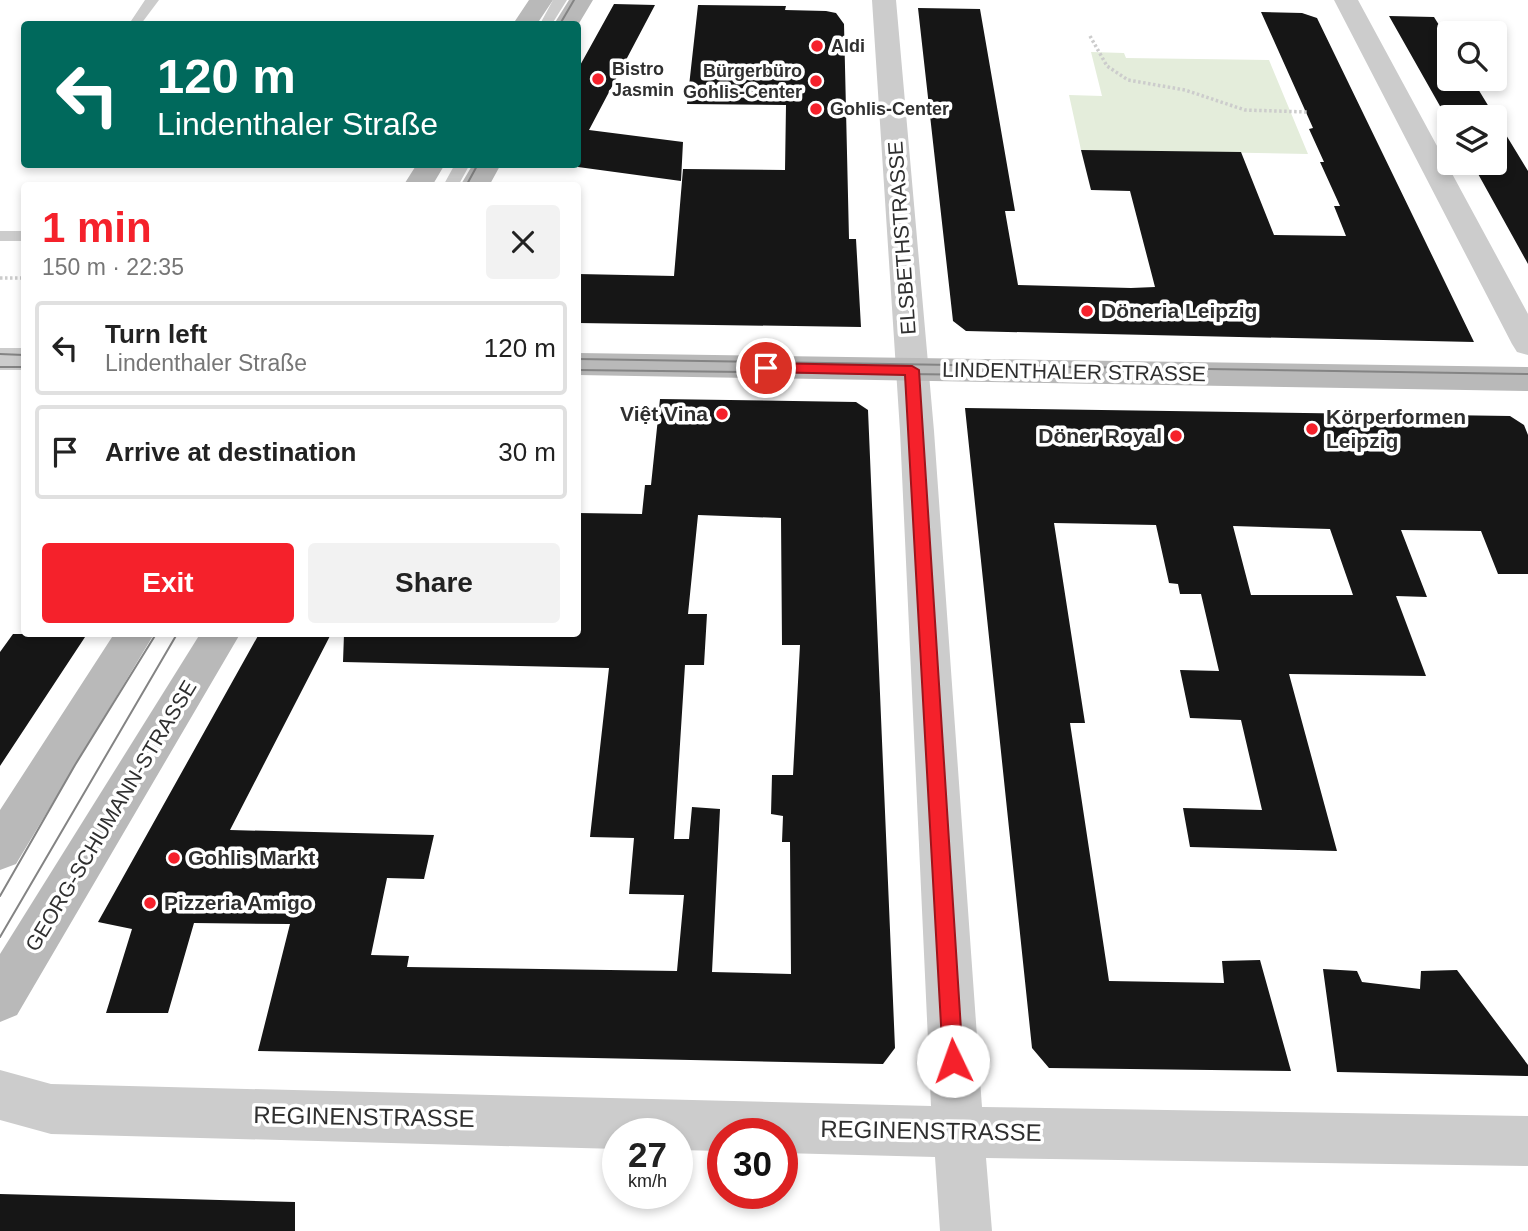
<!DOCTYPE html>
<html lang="en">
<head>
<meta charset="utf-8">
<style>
  :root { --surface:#fff; --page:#f2f2f2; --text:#222; --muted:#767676; --line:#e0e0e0; --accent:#f5212b }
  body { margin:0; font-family:Helvetica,sans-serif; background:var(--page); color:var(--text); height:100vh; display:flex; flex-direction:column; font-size:26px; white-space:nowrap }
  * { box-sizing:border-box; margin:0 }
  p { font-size:23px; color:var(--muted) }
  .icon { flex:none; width:38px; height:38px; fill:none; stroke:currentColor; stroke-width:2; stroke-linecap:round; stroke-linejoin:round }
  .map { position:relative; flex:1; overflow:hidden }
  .drawer { position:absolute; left:21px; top:182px; width:560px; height:455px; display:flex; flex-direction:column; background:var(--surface); border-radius:7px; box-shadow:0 4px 10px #0003 }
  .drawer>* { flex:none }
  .guide { position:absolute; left:21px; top:21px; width:560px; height:147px; border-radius:7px; box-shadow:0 4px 10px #0003; background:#00695c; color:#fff; overflow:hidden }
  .controls { position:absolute; left:1437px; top:21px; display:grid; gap:14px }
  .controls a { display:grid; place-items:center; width:70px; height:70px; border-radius:7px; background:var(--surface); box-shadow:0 4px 10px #0003; font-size:35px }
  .speed { position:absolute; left:602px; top:1118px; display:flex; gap:14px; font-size:35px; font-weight:700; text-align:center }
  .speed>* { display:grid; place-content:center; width:91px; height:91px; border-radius:50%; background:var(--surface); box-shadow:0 4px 10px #0003; line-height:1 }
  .speed small { font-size:18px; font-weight:400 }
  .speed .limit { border:10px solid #d22; background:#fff; color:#111 }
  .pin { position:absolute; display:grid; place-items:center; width:60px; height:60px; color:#fff; margin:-30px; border:4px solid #fff; border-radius:50%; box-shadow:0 2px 7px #0007 }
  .me { position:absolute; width:77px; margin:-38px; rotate:357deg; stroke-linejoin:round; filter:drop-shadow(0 0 5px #0008) }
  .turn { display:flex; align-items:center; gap:24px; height:147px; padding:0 21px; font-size:32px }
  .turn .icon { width:91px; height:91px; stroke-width:2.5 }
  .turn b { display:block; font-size:49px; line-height:60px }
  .round { display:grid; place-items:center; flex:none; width:74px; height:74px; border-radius:7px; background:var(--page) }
  .overview { display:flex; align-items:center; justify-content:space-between; height:119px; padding:0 21px }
  h1 { font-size:42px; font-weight:700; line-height:52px; color:var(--accent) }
  .button { display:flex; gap:14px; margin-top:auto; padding:14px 21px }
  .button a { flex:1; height:80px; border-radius:7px; background:var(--accent); color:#fff; font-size:28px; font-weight:700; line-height:80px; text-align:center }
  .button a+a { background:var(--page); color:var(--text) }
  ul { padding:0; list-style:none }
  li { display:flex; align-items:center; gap:21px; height:94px; margin:0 14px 10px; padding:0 7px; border:4px solid var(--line); border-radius:7px }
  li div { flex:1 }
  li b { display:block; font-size:26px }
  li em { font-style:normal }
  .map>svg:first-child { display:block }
</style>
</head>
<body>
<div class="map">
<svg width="1528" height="1231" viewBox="0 0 1528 1231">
  <rect width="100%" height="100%" fill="#fff"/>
  <path fill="#e4eddb" d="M1091 52 1124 53 1126 58 1269 60 1308 154 1081 150 1069 95 1102 96Z"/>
  <path fill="#161616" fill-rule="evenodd" d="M614 4 655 5 589 130 683 142 681 181 578 167V69Z
    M698 5 786 6 785 10 826 11 836 13 844 24 849 239H856L861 327 578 323V274L674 276 683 169 785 170 786 105 687 104Z
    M918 8 980 9 1015 211H1005L1018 285 1131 288 1155 287 1130 191 1091 190 1081 150 1241 152 1274 235 1346 236 1334 206H1340L1320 162H1324L1309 129 1313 128 1261 12 1302 13 1317 18 1474 342 966 331 953 321Z
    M1389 16 1434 17 1449 41V79H1472L1528 171V264L1472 163H1494V117H1449V122Z
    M660 399 856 402 868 410 895 1048 883 1064 258 1051 290 924 194 923 168 1013H106L132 929 98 922 259 634H331L230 830 434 835 424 879 387 878 371 955 409 956 407 967 677 971 684 895 629 894 634 838 590 837 609 668 343 662 344 634H578V513L642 514 645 485H651ZM698 515 781 518 782 645H800L793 775H772L771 814 783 816 782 842H790L791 974 712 972 720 809 692 807 689 839H674L685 665H704L707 614H688Z
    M965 408 1510 416 1524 425 1528 435V574H1498L1481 531 1401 530 1427 597 1396 596 1426 676 1289 674 1337 851 1190 847 1183 808 1262 810 1241 720 1190 718 1180 670 1219 671 1201 594H1180L1178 584 1169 583 1156 525 1054 523 1085 723H1070L1109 981 1224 983 1222 961 1260 960 1291 1071 1049 1068 1032 1048ZM1233 526 1330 529 1353 595H1251Z
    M13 634H87L0 766V652Z
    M1323 969 1357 971 1362 982 1420 989 1421 971 1457 970 1528 1065V1076L1337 1072Z
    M0 1194 295 1202V1231H0Z"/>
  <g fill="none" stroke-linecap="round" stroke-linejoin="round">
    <path stroke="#ccc" stroke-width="3.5" stroke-dasharray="2.5 2.5" stroke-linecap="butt" d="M1090 36 1107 66 1128 80 1185 90 1245 110 1307 112
      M0 278H24"/>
    <path fill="#ccc" fill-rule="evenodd" d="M145 0H159L141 24H129Z
      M553 0H567L552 24H540Z
      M455 164H470L458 186H443Z
      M0 231H24V241H0Z"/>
    <path fill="#ccc" fill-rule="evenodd" d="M872 0H896L934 431 982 1107 1528 1116V1166L986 1158 992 1231H940L935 1157 782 1153V1134H723V1151L677 1150V1134H618V1149L51 1134 0 1120V1070L51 1084 931 1106 900 431Z
      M1334 0H1358L1528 314V355L1517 352 1512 344Z
      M0 348H24V370H0Z"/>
    <path fill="#b9b9b9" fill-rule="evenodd" d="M529 0H553L537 24H513Z
      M569 0H593L578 25 554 24Z
      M417 164H445L432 186H403Z
      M473 164H501L489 186H460Z
      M578 353 1528 367V391L578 375Z
      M114 634H154L16 864 0 870V810Z
      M200 634H240L17 1015 0 1022V954Z"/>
    <path stroke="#848484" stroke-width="2" d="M560 24 574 0
      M466 186 478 164
      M0 354 24 355
      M578 359 1528 374
      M0 367H24
      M578 370 989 375
      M0 896 75 765 156 634
      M0 937 177 634"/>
  </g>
  <path fill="#f5212b" stroke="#9f151c" stroke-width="2" d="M766 363 912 366 919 370 963 1061 960 1068 953 1071 946 1068 943 1061 905 375 766 372 759 368Z"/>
  <g fill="#f5212b" stroke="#fff" stroke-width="2.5">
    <circle cx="817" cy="46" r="7"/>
    <circle cx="598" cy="79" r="7"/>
    <circle cx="816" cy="81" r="7"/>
    <circle cx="816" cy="109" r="7"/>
    <circle cx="1087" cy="311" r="7"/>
    <circle cx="722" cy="414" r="7"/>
    <circle cx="1312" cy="429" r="7"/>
    <circle cx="1176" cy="436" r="7"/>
    <circle cx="174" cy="858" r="7"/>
    <circle cx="150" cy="903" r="7"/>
  </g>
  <g text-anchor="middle" stroke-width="7" stroke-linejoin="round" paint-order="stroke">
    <g font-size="18" font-weight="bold" fill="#2f2f2f" stroke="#fff" text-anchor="start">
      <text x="831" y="52">Aldi</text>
      <text x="612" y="75">Bistro<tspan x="612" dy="21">Jasmin</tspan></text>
      <text x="802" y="77" text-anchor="end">Bürgerbüro<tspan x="802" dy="21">Gohlis-Center</tspan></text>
      <text x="830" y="115">Gohlis-Center</text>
    </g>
    <g font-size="21" fill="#2f2f2f" stroke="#fff">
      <text transform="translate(902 238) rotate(-94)" y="7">ELSBETHSTRASSE</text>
      <text transform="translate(1074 372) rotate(1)" y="7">LINDENTHALER STRASSE</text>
      <text transform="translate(111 816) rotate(-59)" y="7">GEORG-SCHUMANN-STRASSE</text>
    </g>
    <g font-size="21" font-weight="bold" fill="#2f2f2f" stroke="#fff" text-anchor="start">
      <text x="1101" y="318">Döneria Leipzig</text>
      <text x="708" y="421" text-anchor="end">Việt Vina</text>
      <text x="1326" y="424">Körperformen<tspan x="1326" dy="24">Leipzig</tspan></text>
      <text x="1162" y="443" text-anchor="end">Döner Royal</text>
      <text x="188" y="865">Gohlis Markt</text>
      <text x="164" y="910">Pizzeria Amigo</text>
    </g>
    <g font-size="24" fill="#2f2f2f" stroke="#fff">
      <text transform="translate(364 1117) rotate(1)" y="8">REGINENSTRASSE</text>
      <text transform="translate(931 1131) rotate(1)" y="8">REGINENSTRASSE</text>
    </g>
  </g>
</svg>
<div class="controls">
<a><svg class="icon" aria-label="search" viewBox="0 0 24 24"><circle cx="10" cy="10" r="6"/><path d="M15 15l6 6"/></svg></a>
<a><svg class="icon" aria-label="layers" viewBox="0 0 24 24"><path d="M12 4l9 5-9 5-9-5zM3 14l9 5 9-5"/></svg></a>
</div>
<div class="speed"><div>27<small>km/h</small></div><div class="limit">30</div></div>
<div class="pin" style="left:766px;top:368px;background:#d93025"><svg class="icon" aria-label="arrive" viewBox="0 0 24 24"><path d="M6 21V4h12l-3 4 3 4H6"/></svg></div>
<svg class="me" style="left:953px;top:1061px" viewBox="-20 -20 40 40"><circle r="19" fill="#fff"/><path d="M0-13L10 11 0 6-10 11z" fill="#f5212b"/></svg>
<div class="guide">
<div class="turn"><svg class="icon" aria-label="left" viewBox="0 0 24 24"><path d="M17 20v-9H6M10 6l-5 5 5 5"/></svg><div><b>120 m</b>Lindenthaler Straße</div></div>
</div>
<section class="drawer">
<div class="overview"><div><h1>1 min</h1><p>150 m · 22:35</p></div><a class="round"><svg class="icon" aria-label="close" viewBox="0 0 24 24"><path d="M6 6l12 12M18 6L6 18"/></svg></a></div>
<ul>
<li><svg class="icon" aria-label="left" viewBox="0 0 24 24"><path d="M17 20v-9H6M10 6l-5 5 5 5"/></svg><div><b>Turn left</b><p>Lindenthaler Straße</p></div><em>120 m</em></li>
<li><svg class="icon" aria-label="arrive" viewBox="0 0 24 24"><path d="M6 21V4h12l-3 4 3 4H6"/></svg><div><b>Arrive at destination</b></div><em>30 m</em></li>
</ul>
<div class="button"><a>Exit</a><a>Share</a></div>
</section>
</div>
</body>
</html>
